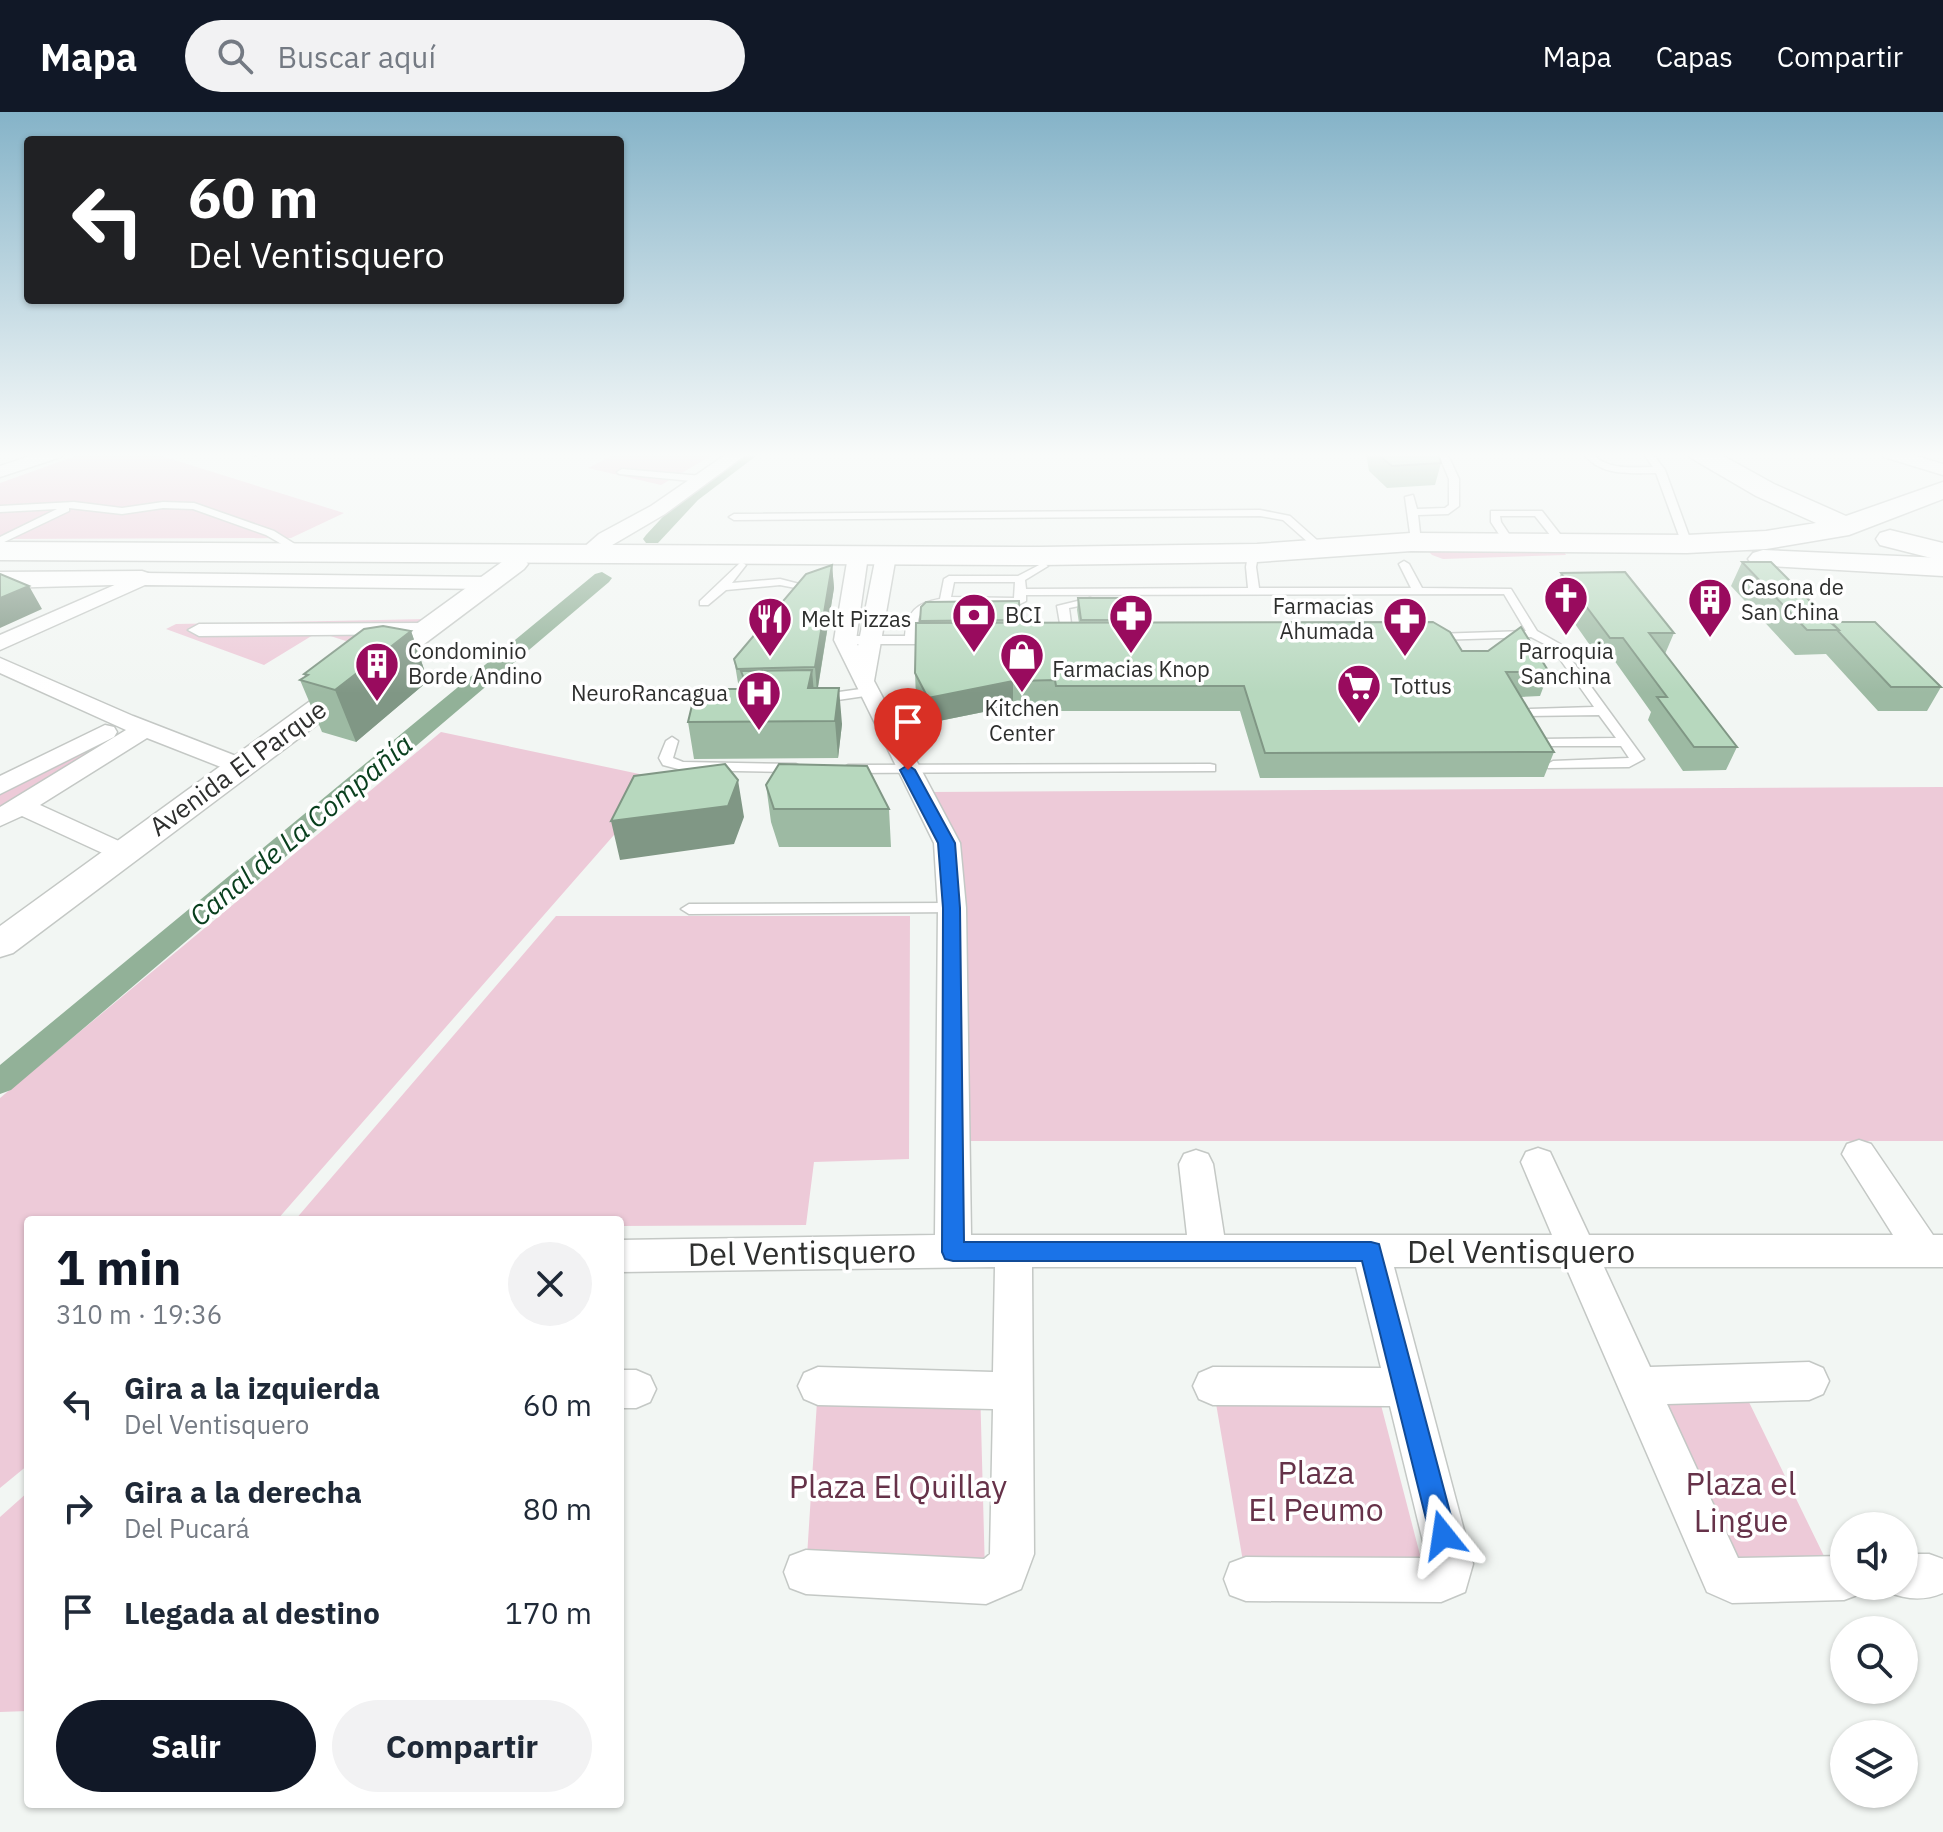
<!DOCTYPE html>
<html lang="es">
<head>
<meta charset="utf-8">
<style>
  :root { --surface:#fff; --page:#f2f2f3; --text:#1f2937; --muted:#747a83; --accent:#111827 }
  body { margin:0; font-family:"IBM Plex Sans",sans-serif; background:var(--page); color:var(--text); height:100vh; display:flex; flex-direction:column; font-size:30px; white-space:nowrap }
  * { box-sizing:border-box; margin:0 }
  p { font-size:26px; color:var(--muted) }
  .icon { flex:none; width:44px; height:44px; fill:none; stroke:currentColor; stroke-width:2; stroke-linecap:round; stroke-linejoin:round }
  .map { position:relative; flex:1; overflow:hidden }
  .details { position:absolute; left:24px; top:1104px; width:600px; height:592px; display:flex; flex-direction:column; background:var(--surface); border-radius:8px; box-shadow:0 2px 6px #0004 }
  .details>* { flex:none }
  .banner { position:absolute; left:24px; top:24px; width:600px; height:168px; border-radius:8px; box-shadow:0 2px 6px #0004; background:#202124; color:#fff; overflow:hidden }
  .tools { position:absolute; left:1830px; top:1400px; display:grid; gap:16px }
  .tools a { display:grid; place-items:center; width:88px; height:88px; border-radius:50%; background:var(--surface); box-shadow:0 2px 6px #0004; font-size:40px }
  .pin { position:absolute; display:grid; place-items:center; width:68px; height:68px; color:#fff; margin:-82px -34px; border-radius:50% 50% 50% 0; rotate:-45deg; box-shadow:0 0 8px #0007 }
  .pin .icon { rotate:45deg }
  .me { position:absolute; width:88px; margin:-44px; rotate:345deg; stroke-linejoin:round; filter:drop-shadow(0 0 6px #0008) }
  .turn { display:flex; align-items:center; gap:28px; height:168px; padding:0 32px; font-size:36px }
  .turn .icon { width:104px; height:104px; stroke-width:2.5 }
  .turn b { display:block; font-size:56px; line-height:68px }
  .round { display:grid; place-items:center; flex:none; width:84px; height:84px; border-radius:42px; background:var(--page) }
  .headline { display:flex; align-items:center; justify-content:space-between; height:136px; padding:0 32px }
  h1 { font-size:48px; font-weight:700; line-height:60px; color:var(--accent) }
  .cta { display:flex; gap:16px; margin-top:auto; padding:16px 32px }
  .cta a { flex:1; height:92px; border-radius:48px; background:var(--accent); color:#fff; font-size:32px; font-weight:700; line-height:92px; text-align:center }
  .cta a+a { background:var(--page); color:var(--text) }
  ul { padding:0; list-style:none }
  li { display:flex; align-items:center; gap:24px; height:104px; padding:0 32px }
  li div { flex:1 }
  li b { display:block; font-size:30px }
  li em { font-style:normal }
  header { display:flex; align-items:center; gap:48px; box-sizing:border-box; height:112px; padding:0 40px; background:var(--accent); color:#fff }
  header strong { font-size:38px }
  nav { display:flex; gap:44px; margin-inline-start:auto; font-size:28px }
  .search { width:560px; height:72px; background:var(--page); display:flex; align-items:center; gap:20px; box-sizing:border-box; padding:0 28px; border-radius:44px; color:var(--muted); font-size:30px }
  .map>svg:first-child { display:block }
</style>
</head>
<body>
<header>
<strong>Mapa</strong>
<div class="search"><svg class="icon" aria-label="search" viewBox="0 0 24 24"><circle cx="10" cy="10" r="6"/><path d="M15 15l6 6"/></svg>Buscar aquí</div>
<nav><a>Mapa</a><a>Capas</a><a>Compartir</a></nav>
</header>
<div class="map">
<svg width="1943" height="1720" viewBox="0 0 1943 1720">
  <rect width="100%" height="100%" fill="#f2f6f3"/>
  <path fill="#edcad8" d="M84 341H152L344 401 291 426 0 427V371Z
    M617 341H716L661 373 588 356Z
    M1563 438 1566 443 1443 447 1432 443 1428 439Z
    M429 507 380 540 318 520 264 553 166 517 176 512Z
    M441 620 663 667 277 1108H28V1353L0 1376V986Z
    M94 629 101 636 0 700V681Z
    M1943 675V1029H964L930 680Z
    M556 804H910L909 1047 814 1050 806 1113 620 1114V1108H295Z
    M1375 1270 1425 1462 1246 1467 1213 1274Z
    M980 1273 985 1461 806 1460 818 1274Z
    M1746 1284 1824 1444 1708 1446 1641 1286Z
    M28 1380V1599L0 1600V1405Z"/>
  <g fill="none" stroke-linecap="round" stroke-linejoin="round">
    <path fill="#92b198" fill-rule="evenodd" d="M742 341H760L698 388 658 431H646L643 427 646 423 686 380Z
      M602 460 612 466 609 470 11 978 0 982V953L595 462Z"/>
    <g stroke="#c4c8c5" stroke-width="3">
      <path id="service" d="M1438 341H1447L1459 367V394L1448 402 1418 403 1420 421 1426 430 1421 433 1417 432 1410 421 1405 385 1413 383 1417 397 1445 396 1449 393V367Z
        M1583 341H1592C1607 359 1632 355 1653 355L1643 341H1652L1665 358 1692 432 1691 434 1682 432 1656 361C1630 361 1601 365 1583 341Z
        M622 357 702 364 707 367 702 370 619 362 617 360Z
        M74 390 122 396 163 390 194 391 274 419 306 439 297 441 266 423 193 397 163 396 122 402 69 396V399L0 432V425L57 397 0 400V394Z
        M1260 398 1290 404 1327 437 1318 439 1283 408 1260 404 734 408 729 405 734 402Z
        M1491 399H1542L1567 431 1558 433 1535 404H1500L1501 410 1515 431 1506 433 1491 410Z
        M1257 438 1262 441 1258 444 1256 455 1259 476H1411L1399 452 1404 449 1409 452 1422 476 1511 477 1537 519 1560 532 1644 647 1629 655 1548 656 1546 653 1553 649 1629 646 1621 634H1536V628L1541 627 1616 626 1599 603 1526 604 1524 601 1530 597 1594 595 1552 536 1531 525 1435 528 1429 525 1435 522 1526 519 1504 482 1026 483V489L1020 492C1000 492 929 484 919 505 917 510 917 519 917 524L940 526 942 528 936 532H845L839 528 845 524H905C907 500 916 491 940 487L944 467 949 464H1018L1043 451 1048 454 1025 468 1026 477 1248 476 1246 455 1248 442ZM954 470H1015L1014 486 951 485Z
        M741 450 746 453 732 471 780 467 811 475 806 478 780 473 726 478 708 493H700V489Z
        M1090 486 1094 487V491L1069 496 1073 527 1063 529 1057 494Z
        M868 576 874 580 872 583 817 591 811 587 817 583Z
        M672 625 678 629 673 646 683 650 796 652 803 656 796 660 682 658 663 653 659 646 666 629Z
        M1210 652 1215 653V659L848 661 841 657 848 653Z
        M952 791 960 796 957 800 689 802 681 797 689 792Z"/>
    </g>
    <g stroke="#c4c8c5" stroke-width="3">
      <path id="minor" d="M39 341H64L61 345 0 365V354Z
        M728 341H748L665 402 585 449 575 443 599 422 651 394Z
        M1881 341H1906L1943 352V363L1884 345Z
        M858 438 868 444 856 528 858 534 876 444 886 438 896 444 874 569 960 731 966 796 971 1123H1187L1179 1052 1184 1042 1196 1038 1208 1042 1213 1052 1224 1123H1552L1521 1050 1526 1040 1538 1036 1550 1040 1589 1123H1893L1842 1042 1847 1032 1859 1028 1871 1032 1933 1123H1943V1155H1604L1650 1255 1809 1250 1823 1256 1829 1269 1823 1282 1809 1288 1667 1292 1738 1446 1844 1444V1474H1863L1860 1482 1844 1488 1732 1491 1707 1480 1566 1155H1394L1473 1452 1465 1480 1441 1490 1246 1489 1230 1483 1224 1467 1230 1451 1246 1445 1427 1446 1390 1294 1213 1293 1199 1287 1193 1274 1199 1261 1213 1255 1381 1256 1356 1155H1032L1034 1442 1021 1477 986 1492 806 1482 790 1476 784 1460 790 1444 806 1438 984 1447 990 1442 993 1297 818 1293 804 1287 798 1274 804 1261 818 1255 993 1260 995 1155 620 1160V1128L935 1123 938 796 934 731 834 528 848 444Z
        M142 461 489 465 499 471 489 477 145 473 0 538V523Z
        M426 511 434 512 437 517 434 522 199 524 188 518 199 512Z
        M0 546 133 604 249 649 252 654 249 659H231L147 626 40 693 132 735 136 741 132 747 122 750 22 704 0 714V695L126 618 0 561Z
        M105 613 114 615 117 620 114 625 0 682V664Z
        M620 1258H636L650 1264 656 1277 650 1290 636 1296H620Z
        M1904 1442H1929L1943 1447V1481C1924 1489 1907 1488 1888 1480L1886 1474H1904Z"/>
    </g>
    <g stroke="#c4c8c5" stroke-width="3">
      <path id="tertiary" d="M515 444 524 447 528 452 524 457 13 841 0 845V814L506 447Z
        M142 459 151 462 155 467 151 472 0 476V460Z"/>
    </g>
    <g stroke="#c4c8c5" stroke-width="3">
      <path id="secondary" d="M1890 418 1943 431V449L1880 433 1876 427 1880 421Z"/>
    </g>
    <g stroke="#c4c8c5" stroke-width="3">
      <path id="primary" d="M1688 341H1718L1774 372 1846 404 1943 370V387L1849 423 1766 437 1687 441 1411 439 1257 450 1040 453 0 448V430L1040 435 1257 432 1411 421 1687 423 1766 419 1816 411 1756 384 1691 346Z
        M1763 438 1943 446V464L1753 453 1748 447 1753 441Z"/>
    </g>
    <use href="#service" fill="#fff" fill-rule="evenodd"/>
    <use href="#minor" fill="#fff" fill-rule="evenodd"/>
    <use href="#tertiary" fill="#fff" fill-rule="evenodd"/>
    <use href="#secondary" fill="#fff" fill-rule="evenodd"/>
    <use href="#primary" fill="#fff" fill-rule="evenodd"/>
  </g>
  <path fill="#9dbaa3" d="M242 341H266L255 345Z
    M1366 341H1438L1441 351 1435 373 1387 376 1369 359Z
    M1742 450 1830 510 1941 575 1927 599H1878L1826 542 1795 543 1731 474Z
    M832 453 834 476 818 576 842 612 838 646 694 647 688 610 739 577 734 547Z
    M1561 461 1674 521 1665 542 1737 635 1726 658 1683 659 1648 608 1651 600 1614 548 1601 549 1554 482Z
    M1078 486 1135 508V511L1462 539 1549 560 1540 584 1521 585 1554 640 1544 665 1260 666 1240 599H1055L1054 593 1013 594 929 611 916 586 915 561 921 495 1019 489 1020 511H1079L1077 498Z
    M411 519 428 569 356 630 322 620 300 568 305 564 304 562Z
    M766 673 889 697 891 735H779L771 710Z"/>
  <path fill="#809785" d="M254 341H266L255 345Z
    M832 453 834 476 817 580 815 555Z
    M29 474 42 497 0 516V486Z
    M411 519 428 569 356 630 335 578Z
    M812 558 815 594 808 576Z
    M1013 569V594L929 611 928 586Z
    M839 576 842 612 838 646 835 609Z
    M738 668 744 705 734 732 620 748 611 709Z"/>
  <path fill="#b7d8be" stroke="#809785" stroke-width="2" d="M1376 341H1438L1441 351 1392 354Z
    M1742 450H1771L1839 518H1807Z
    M832 453 815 555 737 557 734 547 806 462Z
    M1625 460 1674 521H1649L1737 635H1694L1657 585H1667L1623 526H1610L1561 461Z
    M0 462 29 474 0 486Z
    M1078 486H1131L1135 508H1081Z
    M1019 489 1020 508 920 509 921 495 926 490Z
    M1433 510 1450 520 1462 539H1488L1521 515 1549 560H1506L1554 640 1265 641 1244 574H1056L1055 568 1013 569 928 586 915 561 916 511Z
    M1830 510H1875L1941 575H1891L1838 519 1839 518Z
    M383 514 411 519 335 578 300 568 308 563 304 562 364 517Z
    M812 558 808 576H839L835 609 688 610 696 577H748L741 559Z
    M725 652 738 668 728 694 611 709 634 664Z
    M779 652 867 654 889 697H774L766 673Z"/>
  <linearGradient id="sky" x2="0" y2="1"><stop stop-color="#85b3c8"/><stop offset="0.59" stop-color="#f9fbfa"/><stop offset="1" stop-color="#f9fbfa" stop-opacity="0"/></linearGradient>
  <rect width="1943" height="581" fill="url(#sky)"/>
  <path fill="#1a73e8" stroke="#114b97" stroke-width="2" d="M908 653 915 658 955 731 960 796 964 1130H1371L1379 1132 1456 1423 1453 1432 1443 1436 1434 1432 1430 1423 1362 1149H953L945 1147 942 1140 943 796 938 731 900 658Z"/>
  <defs>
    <g id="church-pin" transform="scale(2.3)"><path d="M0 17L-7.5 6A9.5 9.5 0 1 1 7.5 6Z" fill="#990b5e" stroke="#fff"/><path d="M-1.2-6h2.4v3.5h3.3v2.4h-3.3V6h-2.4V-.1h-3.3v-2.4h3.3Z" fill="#fff"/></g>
    <g id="building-pin" transform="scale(2.3)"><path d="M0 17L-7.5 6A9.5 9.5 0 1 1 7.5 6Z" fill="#990b5e" stroke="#fff"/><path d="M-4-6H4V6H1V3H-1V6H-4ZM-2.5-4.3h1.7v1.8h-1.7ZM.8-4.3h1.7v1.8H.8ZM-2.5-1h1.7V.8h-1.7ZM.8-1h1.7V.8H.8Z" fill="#fff"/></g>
    <g id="bank-pin" transform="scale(2.3)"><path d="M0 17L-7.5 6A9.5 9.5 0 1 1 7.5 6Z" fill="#990b5e" stroke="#fff"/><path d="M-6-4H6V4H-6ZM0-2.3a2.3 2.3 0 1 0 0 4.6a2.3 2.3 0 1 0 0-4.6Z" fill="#fff"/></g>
    <g id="pharmacy-pin" transform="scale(2.3)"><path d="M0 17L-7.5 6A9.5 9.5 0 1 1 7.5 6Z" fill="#990b5e" stroke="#fff"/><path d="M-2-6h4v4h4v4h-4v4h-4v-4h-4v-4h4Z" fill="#fff"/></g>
    <g id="restaurant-pin" transform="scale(2.3)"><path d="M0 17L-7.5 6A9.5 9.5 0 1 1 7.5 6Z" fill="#990b5e" stroke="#fff"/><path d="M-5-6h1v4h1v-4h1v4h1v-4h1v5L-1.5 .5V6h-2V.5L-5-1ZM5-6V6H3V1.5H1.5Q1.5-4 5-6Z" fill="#fff"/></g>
    <g id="shop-pin" transform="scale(2.3)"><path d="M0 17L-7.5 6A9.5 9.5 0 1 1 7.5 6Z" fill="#990b5e" stroke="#fff"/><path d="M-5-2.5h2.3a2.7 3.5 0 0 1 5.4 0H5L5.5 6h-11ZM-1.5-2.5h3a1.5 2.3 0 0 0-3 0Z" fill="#fff"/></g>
    <g id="supermarket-pin" transform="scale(2.3)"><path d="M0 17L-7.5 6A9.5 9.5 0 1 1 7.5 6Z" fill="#990b5e" stroke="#fff"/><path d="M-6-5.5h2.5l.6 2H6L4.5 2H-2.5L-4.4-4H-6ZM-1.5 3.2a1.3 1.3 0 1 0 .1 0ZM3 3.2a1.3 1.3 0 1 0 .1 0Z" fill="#fff"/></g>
    <g id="hospital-pin" transform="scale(2.3)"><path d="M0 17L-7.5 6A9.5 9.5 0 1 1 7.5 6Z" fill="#990b5e" stroke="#fff"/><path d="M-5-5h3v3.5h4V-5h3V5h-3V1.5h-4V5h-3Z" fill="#fff"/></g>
  </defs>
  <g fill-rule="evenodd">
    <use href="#church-pin" x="1566" y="486"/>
    <use href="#building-pin" x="1710" y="488"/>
    <use href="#bank-pin" x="974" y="503"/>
    <use href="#pharmacy-pin" x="1131" y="504"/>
    <use href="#restaurant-pin" x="770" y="507"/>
    <use href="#pharmacy-pin" x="1405" y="507"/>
    <use href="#shop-pin" x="1022" y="543"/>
    <use href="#building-pin" x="377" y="552"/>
    <use href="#supermarket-pin" x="1359" y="574"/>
    <use href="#hospital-pin" x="759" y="581"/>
  </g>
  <g text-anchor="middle" stroke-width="7" stroke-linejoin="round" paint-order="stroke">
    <g font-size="22" fill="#2e2f2e" stroke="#fff" text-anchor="start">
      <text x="1741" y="483">Casona de<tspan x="1741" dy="25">San China</tspan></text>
      <text x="1374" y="502" text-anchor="end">Farmacias<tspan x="1374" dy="25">Ahumada</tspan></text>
      <text x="1005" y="511">BCI</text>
      <text x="801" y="515">Melt Pizzas</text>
      <text x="408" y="547">Condominio<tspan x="408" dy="25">Borde Andino</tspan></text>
      <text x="1566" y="547" text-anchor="middle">Parroquia<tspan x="1566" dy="25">Sanchina</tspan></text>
      <text x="1131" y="565" text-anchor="middle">Farmacias Knop</text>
      <text x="1390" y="582">Tottus</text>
      <text x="728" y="589" text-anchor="end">NeuroRancagua</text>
      <text x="1022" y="604" text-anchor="middle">Kitchen<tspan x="1022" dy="25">Center</tspan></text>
    </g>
    <g font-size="26" fill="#2e2f2e" stroke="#fff">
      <text transform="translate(238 656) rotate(-36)" y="9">Avenida El Parque</text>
    </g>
    <g font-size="28" font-style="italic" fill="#083f1d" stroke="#fff">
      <text transform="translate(301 718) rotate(-40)" y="10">Canal de La Compañía</text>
    </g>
    <g font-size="32" fill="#2e2f2e" stroke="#fff">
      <text x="1521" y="1151">Del Ventisquero</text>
      <text transform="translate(802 1141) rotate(-1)" y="11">Del Ventisquero</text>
    </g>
    <g font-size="32" fill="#663249" stroke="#fff">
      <text x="1316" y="1372">Plaza<tspan x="1316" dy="37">El Peumo</tspan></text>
      <text x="1741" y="1383">Plaza el<tspan x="1741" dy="37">Lingue</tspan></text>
      <text x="898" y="1386">Plaza El Quillay</text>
    </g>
  </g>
</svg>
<div class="tools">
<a><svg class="icon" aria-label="sound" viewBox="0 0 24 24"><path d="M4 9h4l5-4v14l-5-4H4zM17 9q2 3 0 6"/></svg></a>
<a><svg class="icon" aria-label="search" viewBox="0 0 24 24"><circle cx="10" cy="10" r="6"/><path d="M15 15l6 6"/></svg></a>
<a><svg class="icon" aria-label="layers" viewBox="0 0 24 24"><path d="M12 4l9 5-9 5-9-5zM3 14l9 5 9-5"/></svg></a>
</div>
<div class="pin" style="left:908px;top:658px;background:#d93025"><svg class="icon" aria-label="arrive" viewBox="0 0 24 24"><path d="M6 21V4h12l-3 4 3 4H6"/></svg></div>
<svg class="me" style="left:1443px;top:1423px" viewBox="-20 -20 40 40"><path d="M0-17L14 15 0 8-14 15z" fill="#1a73e8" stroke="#fff" stroke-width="4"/></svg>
<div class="banner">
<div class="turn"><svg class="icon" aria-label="left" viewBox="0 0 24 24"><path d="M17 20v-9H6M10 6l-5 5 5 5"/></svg><div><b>60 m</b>Del Ventisquero</div></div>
</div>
<section class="details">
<div class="headline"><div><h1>1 min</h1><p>310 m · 19:36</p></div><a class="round"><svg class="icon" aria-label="close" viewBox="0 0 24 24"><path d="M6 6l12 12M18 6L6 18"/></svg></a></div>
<ul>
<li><svg class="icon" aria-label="left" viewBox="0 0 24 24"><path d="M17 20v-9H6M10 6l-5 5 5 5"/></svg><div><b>Gira a la izquierda</b><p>Del Ventisquero</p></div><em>60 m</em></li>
<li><svg class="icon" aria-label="right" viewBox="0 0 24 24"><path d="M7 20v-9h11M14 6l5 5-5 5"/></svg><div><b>Gira a la derecha</b><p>Del Pucará</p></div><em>80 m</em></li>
<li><svg class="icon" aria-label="arrive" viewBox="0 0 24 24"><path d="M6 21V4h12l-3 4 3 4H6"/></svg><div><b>Llegada al destino</b></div><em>170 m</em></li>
</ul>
<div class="cta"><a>Salir</a><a>Compartir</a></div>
</section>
</div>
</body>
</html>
